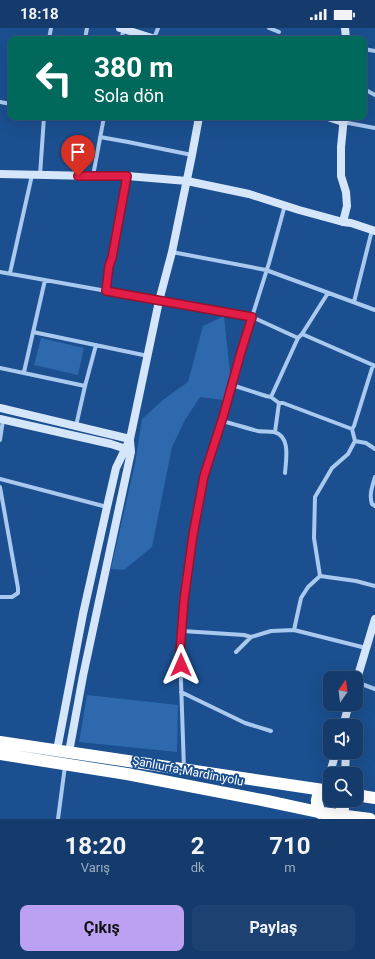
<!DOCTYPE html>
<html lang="tr">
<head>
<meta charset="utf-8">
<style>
  :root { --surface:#143b6b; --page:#1d4271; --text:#f1f3f6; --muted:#9dadc1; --line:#33557e; --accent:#bca0f2 }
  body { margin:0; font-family:Roboto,sans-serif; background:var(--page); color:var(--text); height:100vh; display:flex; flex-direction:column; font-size:15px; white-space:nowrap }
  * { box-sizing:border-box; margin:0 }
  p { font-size:13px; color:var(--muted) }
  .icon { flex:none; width:22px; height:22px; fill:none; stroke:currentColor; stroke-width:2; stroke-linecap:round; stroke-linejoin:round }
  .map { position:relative; height:791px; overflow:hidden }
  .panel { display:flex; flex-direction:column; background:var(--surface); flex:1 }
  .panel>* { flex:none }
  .hud { position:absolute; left:8px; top:8px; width:359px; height:84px; border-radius:8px; box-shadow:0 4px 16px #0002,0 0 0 1px var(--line); background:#00695c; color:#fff; overflow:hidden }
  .needle { width:26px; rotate:14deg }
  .buttons { position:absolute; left:323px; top:643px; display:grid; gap:8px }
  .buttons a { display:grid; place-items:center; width:40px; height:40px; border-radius:8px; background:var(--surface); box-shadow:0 4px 16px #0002,0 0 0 1px var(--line); font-size:20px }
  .pin { position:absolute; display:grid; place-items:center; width:34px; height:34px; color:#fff; margin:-41px -17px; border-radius:50% 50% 50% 0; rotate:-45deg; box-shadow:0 0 4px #0007 }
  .pin .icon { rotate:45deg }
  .me { position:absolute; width:44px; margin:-22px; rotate:0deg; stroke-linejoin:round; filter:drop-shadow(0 0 3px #0008) }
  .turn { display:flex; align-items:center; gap:14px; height:84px; padding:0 20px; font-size:18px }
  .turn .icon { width:52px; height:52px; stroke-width:2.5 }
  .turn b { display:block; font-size:28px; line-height:34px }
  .eta { display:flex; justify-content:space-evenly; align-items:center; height:68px; text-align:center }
  .eta b { font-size:24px; font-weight:700; line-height:28px }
  .primary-button { display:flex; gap:8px; margin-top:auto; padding:8px 20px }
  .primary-button a { flex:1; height:46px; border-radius:8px; background:var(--accent); color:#111; font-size:16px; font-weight:700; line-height:46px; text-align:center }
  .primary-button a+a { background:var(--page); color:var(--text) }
  .status { display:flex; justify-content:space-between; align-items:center; height:28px; padding:0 20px; background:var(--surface); direction:ltr }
  .status svg { height:11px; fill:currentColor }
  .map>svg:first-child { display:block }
</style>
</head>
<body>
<div class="status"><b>18:18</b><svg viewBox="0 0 49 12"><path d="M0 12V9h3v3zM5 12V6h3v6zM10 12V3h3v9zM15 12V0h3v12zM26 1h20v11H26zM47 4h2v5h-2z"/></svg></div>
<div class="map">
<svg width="375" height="791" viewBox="0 0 375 791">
  <rect width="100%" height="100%" fill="#1b4f8f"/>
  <path fill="#2e69ad" d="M224 288 230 345 223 372 200 369 185 392 172 419 152 519 124 542 111 541 135 436 142 391 164 371 188 354 203 298Z
    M41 310 84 320 78 347 34 337Z
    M87 667 178 677 177 724 79 714Z"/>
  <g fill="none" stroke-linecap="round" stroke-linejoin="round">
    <path stroke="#a9c9ee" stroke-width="4" d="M269 0 279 4
      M49 11 51 0
      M85 11 87 0
      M121 11 124 1
      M154 11 158 0
      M364 21 375 23
      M364 61 375 67
      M0 74 11 76
      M186 89 198 92
      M343 94 375 100
      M100 109 128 114 192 127
      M40 147 44 89
      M93 148 104 89
      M172 224 266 242 375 282
      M0 244 252 289 298 310
      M10 245 32 147
      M106 263 109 238 112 230 127 148
      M354 274 372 202
      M33 304 148 328
      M302 306 375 338
      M0 340 85 358
      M24 344 45 252
      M232 357 266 368 271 369 279 375H283L352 401
      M271 369 298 310 302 306 328 265
      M222 393C234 396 246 400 258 403 263 404 269 403 274 404 291 408 286 432 285 445
      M76 398 85 358 96 317
      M275 404 279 375
      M0 412 3 392
      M355 413 366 415 375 421
      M375 449C372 459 369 467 372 476L375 478
      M0 451 107 479
      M0 459 18 560V565L12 569H0
      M320 548 314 510 315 469 332 440 348 426 355 413 352 401 354 398 373 337
      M320 548 356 553 375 558
      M294 602 301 570 308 559 320 548
      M182 603 244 607 251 609
      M236 624 251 609 271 603 294 602 366 620
      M356 654 375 661
      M181 664 245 695 271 703
      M184 741 180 624 184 572 193 507 204 448 223 389 241 324 269 235 285 177
      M58 791 65 738"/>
    <path stroke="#d6e6fa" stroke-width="8" d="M120 0 155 11
      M345 0 346 11
      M328 89 343 94
      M0 146 92 148 115 147 187 153 249 166 299 182 343 194 351 195 375 203
      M343 194 347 178 346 164 341 148V119L344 89
      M0 380 130 411
      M0 391 111 416 126 421 129 423
      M356 654 375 591
      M343 698 349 676
      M57 722 83 586 107 479 116 440 130 411 159 273 172 224 192 127 199 89
      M69 724 83 648 131 424 130 413
      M345 746 346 724
      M325 762 336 724"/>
    <path stroke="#fff" stroke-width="12" d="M0 714 330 763
      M0 726 127 746 267 773 323 785 370 791
      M356 767 375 770
      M320 785C316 775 314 768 325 762
      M338 787C343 783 344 779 344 772"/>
  </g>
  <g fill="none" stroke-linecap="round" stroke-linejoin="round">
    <g stroke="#92132f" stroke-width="10">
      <path id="route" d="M78 148H127L112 230 109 238 106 263 252 289 241 324 223 389 204 448 193 507 184 572 180 624 181 637"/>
    </g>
    <use href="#route" stroke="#e11d48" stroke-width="7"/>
  </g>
  <g text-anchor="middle" stroke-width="4" stroke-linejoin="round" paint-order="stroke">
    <g font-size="12" fill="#fff" stroke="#1b4f8f">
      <text transform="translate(188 743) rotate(11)" y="4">Şanlıurfa-Mardin yolu</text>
    </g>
  </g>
</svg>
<div class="buttons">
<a><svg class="needle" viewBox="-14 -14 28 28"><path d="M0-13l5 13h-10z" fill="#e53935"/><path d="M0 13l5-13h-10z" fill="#9dadc1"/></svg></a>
<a><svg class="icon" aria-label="sound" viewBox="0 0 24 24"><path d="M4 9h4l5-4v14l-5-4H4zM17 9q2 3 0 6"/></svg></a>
<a><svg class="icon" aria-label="search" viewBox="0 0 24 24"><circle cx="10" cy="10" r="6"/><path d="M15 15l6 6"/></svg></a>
</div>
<div class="pin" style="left:78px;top:148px;background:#d93025"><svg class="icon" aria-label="arrive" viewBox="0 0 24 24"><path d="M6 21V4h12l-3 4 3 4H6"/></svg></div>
<svg class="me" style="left:181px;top:637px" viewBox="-20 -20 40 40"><path d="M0-17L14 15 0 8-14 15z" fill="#e11d48" stroke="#fff" stroke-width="4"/></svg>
<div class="hud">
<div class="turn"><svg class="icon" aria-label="left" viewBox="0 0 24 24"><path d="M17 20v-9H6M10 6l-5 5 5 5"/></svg><div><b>380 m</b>Sola dön</div></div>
</div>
</div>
<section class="panel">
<div class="eta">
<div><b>18:20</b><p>Varış</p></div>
<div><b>2</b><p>dk</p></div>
<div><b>710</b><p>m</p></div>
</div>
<div class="primary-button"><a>Çıkış</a><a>Paylaş</a></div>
</section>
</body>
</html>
